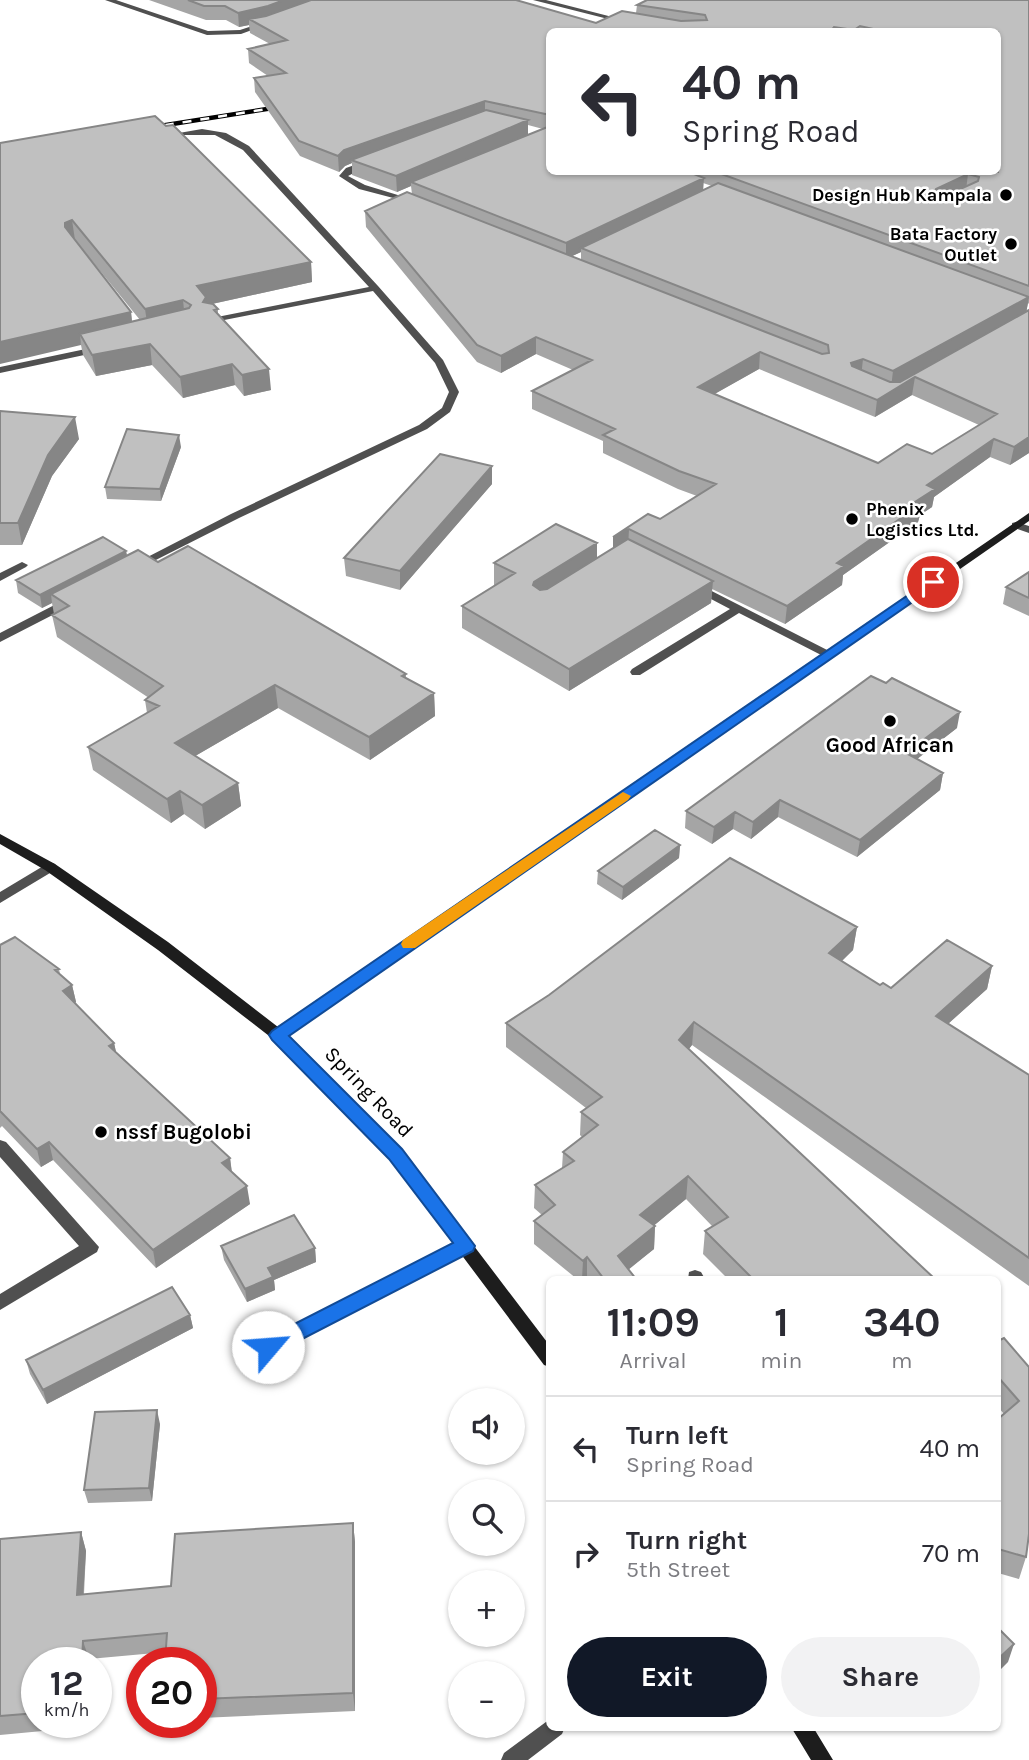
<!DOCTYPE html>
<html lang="en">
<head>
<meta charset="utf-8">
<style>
  :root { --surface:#fff; --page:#f2f2f3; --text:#2b2b33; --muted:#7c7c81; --line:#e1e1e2; --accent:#111827 }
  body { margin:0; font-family:Karla,sans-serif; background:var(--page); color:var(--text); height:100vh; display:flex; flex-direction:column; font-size:26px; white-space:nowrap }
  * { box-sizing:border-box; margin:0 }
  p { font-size:23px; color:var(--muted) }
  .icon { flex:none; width:38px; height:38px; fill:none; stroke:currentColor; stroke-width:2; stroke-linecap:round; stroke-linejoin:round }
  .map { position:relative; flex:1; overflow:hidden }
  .drawer { position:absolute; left:546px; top:1276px; width:455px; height:455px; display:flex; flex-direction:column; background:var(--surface); border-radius:10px; box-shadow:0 2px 5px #0004 }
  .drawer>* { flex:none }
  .hud { position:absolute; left:546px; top:28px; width:455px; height:147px; border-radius:10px; box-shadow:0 2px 5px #0004; background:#fff; color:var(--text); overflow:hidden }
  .controls { position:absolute; left:448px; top:1388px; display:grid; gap:14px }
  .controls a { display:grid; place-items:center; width:77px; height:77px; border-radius:50%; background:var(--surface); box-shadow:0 2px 5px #0004; font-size:35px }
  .speed { position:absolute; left:21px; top:1647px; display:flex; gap:14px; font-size:35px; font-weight:700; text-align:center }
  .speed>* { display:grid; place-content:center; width:91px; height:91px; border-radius:50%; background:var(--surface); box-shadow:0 2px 5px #0004; line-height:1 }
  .speed small { font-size:18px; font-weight:400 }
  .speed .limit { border:10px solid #d22; background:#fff; color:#111 }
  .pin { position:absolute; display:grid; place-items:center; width:60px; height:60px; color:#fff; margin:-30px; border:4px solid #fff; border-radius:50%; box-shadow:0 2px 7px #0007 }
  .me { position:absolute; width:77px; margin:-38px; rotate:63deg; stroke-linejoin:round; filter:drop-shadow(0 0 5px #0008) }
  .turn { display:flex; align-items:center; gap:24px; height:147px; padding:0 21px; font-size:32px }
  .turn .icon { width:91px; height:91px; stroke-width:2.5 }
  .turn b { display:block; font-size:49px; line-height:60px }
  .eta { display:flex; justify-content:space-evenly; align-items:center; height:119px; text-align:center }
  .eta b { font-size:42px; font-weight:700; line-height:49px }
  .cta { display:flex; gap:14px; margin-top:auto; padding:14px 21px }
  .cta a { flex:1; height:80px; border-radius:42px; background:var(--accent); color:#fff; font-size:28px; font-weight:700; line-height:80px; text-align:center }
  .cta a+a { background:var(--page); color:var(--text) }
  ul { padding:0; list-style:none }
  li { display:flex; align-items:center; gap:21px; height:105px; padding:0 21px; border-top:2px solid var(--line) }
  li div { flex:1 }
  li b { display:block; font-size:26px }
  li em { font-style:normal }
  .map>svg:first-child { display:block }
</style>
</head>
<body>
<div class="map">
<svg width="1029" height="1760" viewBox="0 0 1029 1760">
  <rect width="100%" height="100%" fill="#fff"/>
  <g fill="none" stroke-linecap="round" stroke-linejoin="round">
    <path fill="#505050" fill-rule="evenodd" d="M105 0H116L208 31 240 30 267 21 271 23 241 34 207 35Z
      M533 0H546L628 21 624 23Z
      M202 129 226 133 249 146 378 286 443 360 459 392 450 412 427 429 239 518 138 569 132 566 134 564 231 514 419 425 442 408 449 392 435 363 373 291 209 323 207 321 212 318 369 287 243 150 215 135H183L179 133Z
      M366 161 373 163 348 176 365 185 401 196V200L359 189 339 176 346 168Z
      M100 346 105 349 103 351 0 373V367Z
      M1016 522 1029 526V533L1012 527V523Z
      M22 562 28 565 26 567 0 581V573Z
      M696 583 835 654 829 658 825 657 739 613 640 675H632L630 672 632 669 730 609 692 589V585Z
      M70 597 74 598V604L0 642V633Z
      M50 862 55 864 57 867 55 870 0 903V892Z
      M0 1140 6 1142 99 1247 97 1252 0 1310V1294L79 1246 0 1157Z
      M466 1239 472 1241 474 1246 472 1251 274 1352 268 1354 262 1352 259 1347 262 1342Z
      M695 1270 701 1272 705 1279H688L689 1272Z"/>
    <path fill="#505050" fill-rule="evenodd" d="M550 1719V1727H565L562 1734 528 1760H501L504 1753Z"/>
    <path fill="#1d1d1d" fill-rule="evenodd" d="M1029 513V521L288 1036 401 1150 550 1346V1367L544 1365 389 1158 273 1039 158 950 45 870 0 844V834L55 864 168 942 278 1027Z
      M791 1727H813L833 1760H811Z"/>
    <g stroke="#000" stroke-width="4.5">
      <path id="rail" d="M147 128 286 106"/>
    </g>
    <use href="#rail" stroke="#fff" stroke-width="2.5" stroke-dasharray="9" stroke-linecap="butt"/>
  </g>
  <path fill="#a5a5a5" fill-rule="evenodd" d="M149 0H516L596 23 636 13 637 5 1029 0V304L1028 303 1026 312 1029 453 1010 465 990 457 934 497 932 507 920 515 918 522 843 575 842 585 785 624 712 589 711 603 569 691 462 628V606L495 585H494V563L597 558 613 549V537L648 514 660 519 697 496 678 489 603 453V441L532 409V391L573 370 536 354 501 373 477 362 366 227 365 211 412 194 411 186 397 192 352 175V163L345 166 339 172 300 156 255 92 254 78 268 76 249 63 248 49 270 44 250 33 249 25 239 27 226 20H206ZM550 32H998V172H550ZM528 125 543 129 528 135ZM703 183 712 186 703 191ZM581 252V260L572 256ZM759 369 875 417 912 395 979 425 932 454 878 463 714 394Z
    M166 126 311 262 312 282 212 304 218 309V315L271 390 244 396 235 385 183 398 152 365 96 376 83 355 81 345 0 143ZM75 240 140 320 132 322 131 312Z
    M0 411 79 439 52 476 22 545H0Z
    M181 447 161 501 107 499 105 487Z
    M492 466V484L400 590 346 576 344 558Z
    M126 551 127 555 158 562 406 674V679L434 693 435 716 370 760 278 708 195 756 238 783 241 806 205 829 184 814 171 823 93 770 88 747 147 713 145 700 149 698 57 637 52 615 54 614 52 603 42 608 18 593 16 580Z
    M1029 572V616L1003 604 1006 587Z
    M957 728 917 759 943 773 940 790 857 857 778 817 751 839 733 829 712 844 685 828 686 811Z
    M680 845 679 858 622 900 597 884 598 871Z
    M857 927 853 950 842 961 880 985 891 988 992 966 987 989 948 1024 1029 1075V1286L692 1045 688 1050 935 1279H728L703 1254 705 1231 712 1226 686 1199 654 1225 655 1226 654 1249 628 1269 636 1279H577L534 1244V1221L542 1215 534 1208 535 1185 562 1168 563 1152 582 1137 580 1135 581 1112 586 1108 506 1047V1023Z
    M0 945 59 969 60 974 72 985 76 1002 75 1003 114 1043 116 1052 230 1158 232 1172 250 1204 156 1268 53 1160 41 1167 2 1126 0 1128Z
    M221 1246 315 1248 316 1262 274 1280 275 1290 247 1302 224 1260Z
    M190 1315 193 1328 47 1404 30 1374 26 1360Z
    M998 1338 1029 1367 1026 1557 1019 1579 998 1573V1419L1004 1414 998 1407Z
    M160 1424 152 1501 88 1503 84 1490Z
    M353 1523 355 1542V1711L201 1718V1662L166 1652 89 1659 37 1662V1722H85V1727L0 1735V1539L81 1532 86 1551 84 1594 171 1586Z"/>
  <path fill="#868686" d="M284 0H323L256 23 249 19V25L239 27 238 13Z
    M485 101V116L351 160 352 163 345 166 339 172 338 156 344 150Z
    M528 120V136L411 182V186L397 192 396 176Z
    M968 174 966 190 933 208 936 189Z
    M704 178 703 193 581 248V252L566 259V243Z
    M72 220 75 240 65 227V223Z
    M311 262 312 282 207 305 208 317 197 286Z
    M1029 297 1026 314 891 388 893 371Z
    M183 300 185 320 148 329 145 309Z
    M131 312 133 332 80 334 81 345 0 364V342Z
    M536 337V354L501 373V356Z
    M150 344 152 365 96 376 92 355Z
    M760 352 759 369 697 404 698 387Z
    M863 359 861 377 849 380 851 363Z
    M232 364 235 385 183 398 180 377Z
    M269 369 271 390 244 396 242 375Z
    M915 377 912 395 875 417 877 400Z
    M75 417 79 439 52 476 22 545 18 523 48 455Z
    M179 435 181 447 161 501 160 489Z
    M1029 437V453L1010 465 1014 447Z
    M994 439 990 457 934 497 932 507 920 515 918 522 843 575 842 585 785 624 787 606 837 563 915 502 927 485Z
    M492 466V484L400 590V571Z
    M629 529 628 548 613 556V537Z
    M597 543V565L534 604 533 585 534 582Z
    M126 551 128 564 51 594 52 603 42 608 40 595Z
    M713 581 711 603 569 691V669Z
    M275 685 278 708 178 766 175 743Z
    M434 693 435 716 370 760 369 737Z
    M960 712 957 728 903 770 906 753Z
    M943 773 940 790 857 857 860 840Z
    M238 783 241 806 205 829 202 805Z
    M180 791 184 814 171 823 167 799Z
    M780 800 778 817 751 839 753 822Z
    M735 812 733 829 712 844 714 827Z
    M680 845 679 858 622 900 623 887Z
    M857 927 853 950 826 976 829 953Z
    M992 966 987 989 931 1039 936 1016Z
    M72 985 76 1002 66 1008 63 991Z
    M694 1022 692 1045 677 1064 679 1040Z
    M114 1043 118 1061 109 1046Z
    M49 1142 53 1160 41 1167 37 1149Z
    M230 1158 232 1175 222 1163Z
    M688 1176 686 1199 639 1238 640 1215Z
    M247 1186 250 1204 156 1268 153 1250Z
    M655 1226 654 1249 617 1279 618 1256Z
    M315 1248 316 1262 274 1280 275 1290 247 1302 245 1289 268 1268Z
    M587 1257V1279H582L583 1261Z
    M190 1315 193 1328 47 1404 43 1390Z
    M157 1410 160 1424 152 1501 149 1488Z
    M353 1523 355 1542V1711L353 1693Z
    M81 1532 86 1551 82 1613 77 1595Z
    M83 1641 89 1659V1662H82Z
    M1014 1644 1008 1662 998 1672V1659Z"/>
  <path fill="#c0c0c0" stroke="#868686" stroke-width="2" fill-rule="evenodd" d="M188 0H284L268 6 238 13 225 6H204Z
    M311 0H516L596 23 622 11 681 21 707 20 705 15 637 5 647 0H1029V286L716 172H998V32H887L860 26 854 30 834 27 830 32H550V115L485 101 344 150 338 156 299 141 254 78 286 73 248 49 287 40 249 19 266 16ZM968 174 979 177 978 181 945 196 935 192 936 189Z
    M486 110 528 120 396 176 351 160Z
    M155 116 166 126 173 125 311 262 197 286 206 297 203 302 213 304 218 309 214 310 269 369 242 375 232 364 180 377 150 344 92 355 80 334 189 308 191 305 183 300 145 309 72 220 65 223V227L131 312 0 342V143Z
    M550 126V172H689L704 178 566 243 411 182Z
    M718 183 1029 297 893 371 863 359 851 363 852 366 890 382H900L1029 310V437L1014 447 994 439 927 485 935 489 915 502 921 504 837 563 844 566 787 606 629 529 613 537 648 514 660 519 716 484 679 471 603 435 615 429 532 391 592 360 536 337 501 356 477 345 365 211 407 192 822 354 829 353 828 345 581 248ZM760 352 877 400 915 377 997 414 932 454 907 444 878 463 698 387Z
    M0 411 75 417 48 455 18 523H0Z
    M127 429 179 435 160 489 105 487Z
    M440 454 492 466 400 571 344 558Z
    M556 524 597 543 534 582 533 585 540 590 547 589 628 539 713 581 569 669 462 606 515 573 494 563Z
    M103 537 126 551 40 595 16 580Z
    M188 546 406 674 402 676 434 693 369 737 275 685 175 743 238 783 202 805 180 791 167 799 88 747 159 706 145 700 163 686 52 615 69 606 51 594 138 550 158 562Z
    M1029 572V598L1006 587Z
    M871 676 886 683 892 678 960 712 906 753 943 773 860 840 780 800 753 822 735 812 714 827 686 811Z
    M655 830 680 845 623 887 598 871Z
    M730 858 857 927 829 953 880 985 883 983 891 988 947 940 992 966 936 1016 1029 1075V1258L694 1022 679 1040 935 1279H753L705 1231 728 1217 688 1176 640 1215 655 1226 618 1256 636 1279H604L587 1257 583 1261 534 1221 555 1205 535 1185 574 1161 563 1152 598 1125 581 1112 602 1097 506 1023 549 995Z
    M15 937 59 969 55 970 72 985 63 991 114 1043 109 1046 230 1158 222 1163 247 1186 153 1250 49 1142 37 1149 0 1111V945Z
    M294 1215 315 1248 268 1268 273 1277 245 1289 221 1246Z
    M172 1287 190 1315 43 1390 26 1360Z
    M998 1338 1000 1340 1004 1338 1029 1367V1534L1026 1557 998 1549V1419L1019 1401 998 1377Z
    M157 1410 149 1488 84 1490 95 1412Z
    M353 1523V1693L201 1699V1662H165L167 1633 83 1641 82 1662H37V1713L0 1716V1539L81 1532 77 1595 171 1586 175 1534Z
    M998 1628 1014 1644 998 1659Z"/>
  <path fill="#1a73e8" stroke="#114b97" stroke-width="2" d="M933 578 939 582 937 585 289 1036 402 1149 475 1246 473 1251 275 1353 268 1355 261 1353 258 1347 261 1341 453 1243 389 1159 272 1040 269 1035 272 1031Z"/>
  <path fill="#f59e0b" d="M623 792 631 796 628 800 415 948H403L401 944 403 940Z"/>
  <g fill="#000" stroke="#fff" stroke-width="2.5">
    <circle cx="1006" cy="195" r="7"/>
    <circle cx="1011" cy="244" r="7"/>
    <circle cx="852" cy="519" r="7"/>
    <circle cx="890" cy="721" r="7"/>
    <circle cx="101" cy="1132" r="7"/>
  </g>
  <g text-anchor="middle" stroke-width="5" stroke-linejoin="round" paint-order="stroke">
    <g font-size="18" font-weight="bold" fill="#000" stroke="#fff" text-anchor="end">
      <text x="992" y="201">Design Hub Kampala</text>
      <text x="997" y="240">Bata Factory<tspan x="997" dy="21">Outlet</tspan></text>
      <text x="866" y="515" text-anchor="start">Phenix<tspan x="866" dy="21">Logistics Ltd.</tspan></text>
    </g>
    <g font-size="21" font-weight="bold" fill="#000" stroke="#fff">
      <text x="890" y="752">Good African</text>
      <text x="115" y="1139" text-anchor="start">nssf Bugolobi</text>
    </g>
    <g font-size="21" fill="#000" stroke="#fff">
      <text transform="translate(369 1092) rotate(46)" y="7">Spring Road</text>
    </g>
  </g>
</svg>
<div class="controls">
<a><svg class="icon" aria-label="sound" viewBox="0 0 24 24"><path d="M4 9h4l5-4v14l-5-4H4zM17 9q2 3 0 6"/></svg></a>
<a><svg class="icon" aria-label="search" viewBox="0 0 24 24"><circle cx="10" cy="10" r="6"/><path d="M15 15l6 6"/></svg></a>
<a>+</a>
<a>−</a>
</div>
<div class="speed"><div>12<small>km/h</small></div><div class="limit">20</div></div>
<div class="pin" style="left:933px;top:582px;background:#d93025"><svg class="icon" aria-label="arrive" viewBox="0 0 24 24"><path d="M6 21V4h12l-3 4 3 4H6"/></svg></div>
<svg class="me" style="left:268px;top:1347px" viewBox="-20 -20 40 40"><circle r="19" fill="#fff"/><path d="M0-13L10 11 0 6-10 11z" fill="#1a73e8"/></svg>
<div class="hud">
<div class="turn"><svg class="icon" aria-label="left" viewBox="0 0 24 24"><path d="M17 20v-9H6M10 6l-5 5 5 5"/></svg><div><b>40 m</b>Spring Road</div></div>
</div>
<section class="drawer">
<div class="eta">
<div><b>11:09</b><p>Arrival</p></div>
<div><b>1</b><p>min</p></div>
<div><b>340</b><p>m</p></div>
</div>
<ul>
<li><svg class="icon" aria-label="left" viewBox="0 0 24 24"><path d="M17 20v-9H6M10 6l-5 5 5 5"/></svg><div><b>Turn left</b><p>Spring Road</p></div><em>40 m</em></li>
<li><svg class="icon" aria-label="right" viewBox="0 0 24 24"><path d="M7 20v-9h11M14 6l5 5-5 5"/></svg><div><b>Turn right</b><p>5th Street</p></div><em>70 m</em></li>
</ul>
<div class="cta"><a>Exit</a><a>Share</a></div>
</section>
</div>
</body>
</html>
